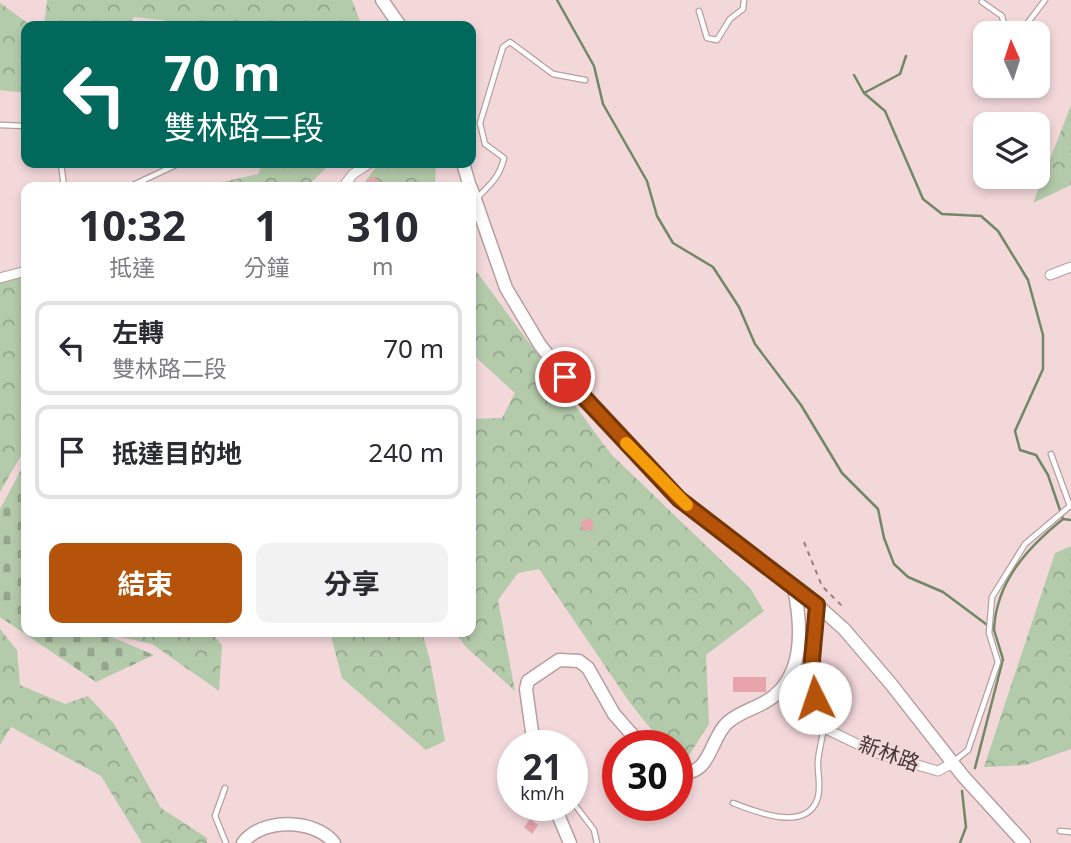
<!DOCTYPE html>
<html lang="zh-TW">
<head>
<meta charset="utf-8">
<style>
  :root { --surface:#fff; --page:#f2f2f3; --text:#2b2b33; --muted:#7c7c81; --line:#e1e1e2; --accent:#b45309 }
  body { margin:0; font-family:"Noto Sans","Noto Sans TC",sans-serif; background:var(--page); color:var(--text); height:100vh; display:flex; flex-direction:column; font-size:26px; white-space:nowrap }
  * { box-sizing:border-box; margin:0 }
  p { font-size:23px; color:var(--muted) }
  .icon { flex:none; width:38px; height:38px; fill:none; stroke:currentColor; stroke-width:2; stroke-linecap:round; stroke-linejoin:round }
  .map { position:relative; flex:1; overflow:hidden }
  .details { position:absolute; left:21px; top:182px; width:455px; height:455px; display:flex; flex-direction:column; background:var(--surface); border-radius:14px; box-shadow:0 4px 10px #0003 }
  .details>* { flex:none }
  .top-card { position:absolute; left:21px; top:21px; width:455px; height:147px; border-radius:14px; box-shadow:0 4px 10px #0003; background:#00695c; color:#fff; overflow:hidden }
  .needle { width:46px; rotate:357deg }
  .controls { position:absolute; left:973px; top:21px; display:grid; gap:14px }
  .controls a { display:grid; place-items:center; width:77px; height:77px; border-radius:14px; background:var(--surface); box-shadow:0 4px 10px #0003; font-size:35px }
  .speed { position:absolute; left:497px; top:730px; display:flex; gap:14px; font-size:35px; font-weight:700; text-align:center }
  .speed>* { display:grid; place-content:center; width:91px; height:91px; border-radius:50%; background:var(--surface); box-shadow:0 4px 10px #0003; line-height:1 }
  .speed small { font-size:18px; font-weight:400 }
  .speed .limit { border:10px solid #d22; background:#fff; color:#111 }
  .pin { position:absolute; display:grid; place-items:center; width:60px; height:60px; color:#fff; margin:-30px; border:4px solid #fff; border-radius:50%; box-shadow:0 2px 7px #0007 }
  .me { position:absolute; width:77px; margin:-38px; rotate:356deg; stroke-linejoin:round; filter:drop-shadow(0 0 5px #0008) }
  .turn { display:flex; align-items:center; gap:24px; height:147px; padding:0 28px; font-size:32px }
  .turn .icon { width:91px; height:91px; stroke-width:2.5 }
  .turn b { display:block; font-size:49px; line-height:60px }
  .eta { display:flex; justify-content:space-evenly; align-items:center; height:119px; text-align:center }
  .eta b { font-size:42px; font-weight:700; line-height:49px }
  .cta { display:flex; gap:14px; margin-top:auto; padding:14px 28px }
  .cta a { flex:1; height:80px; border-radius:14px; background:var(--accent); color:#fff; font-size:28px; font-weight:700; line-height:80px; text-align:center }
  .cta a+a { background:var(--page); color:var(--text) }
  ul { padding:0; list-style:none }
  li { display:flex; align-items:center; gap:21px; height:94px; margin:0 14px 10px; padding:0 14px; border:4px solid var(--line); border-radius:14px }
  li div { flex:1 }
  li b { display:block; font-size:26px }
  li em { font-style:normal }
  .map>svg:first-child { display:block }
</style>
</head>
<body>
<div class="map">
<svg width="1071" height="843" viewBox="0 0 1071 843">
  <defs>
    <pattern id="forest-crowns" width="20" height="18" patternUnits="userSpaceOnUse" patternTransform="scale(1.75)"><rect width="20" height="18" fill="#b4cbab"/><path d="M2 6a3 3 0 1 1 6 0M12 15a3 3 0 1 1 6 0" fill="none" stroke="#94a68c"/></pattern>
    <pattern id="cemetery-stones" width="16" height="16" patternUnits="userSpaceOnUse" patternTransform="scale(1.75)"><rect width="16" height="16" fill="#b4cbab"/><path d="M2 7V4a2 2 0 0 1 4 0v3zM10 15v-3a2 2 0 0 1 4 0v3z" fill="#94a68c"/></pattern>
  </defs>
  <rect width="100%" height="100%" fill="#f3d8da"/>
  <path fill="url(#forest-crowns)" d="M47 0H352L362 26H215L134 17 129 26H44Z
    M0 3 32 26H26V93L0 90Z
    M1071 105V185L1033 203Z
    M262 163H331L307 187H199L258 174Z
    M379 163H436L435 187H361Z
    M471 264 610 453 750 588 764 611 706 655 709 724 688 757 677 750V746L670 745 657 737 628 700 539 569 518 573 498 600 515 691 466 647 455 632H471V419L502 418 515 393 471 353Z
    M26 277V447L0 492V282Z
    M1071 546V749L1026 765 984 767 1055 553Z
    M0 629 17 650 20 685 65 704 88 696 114 724 161 808 207 838V843H142L101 776 11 727 0 745Z
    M98 632H211L222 645 219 691 152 644Z
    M330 632H422L430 660 445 741 426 750 342 678Z"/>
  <path fill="url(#cemetery-stones)" d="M26 461V632H100L154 655 96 682 0 617V509Z"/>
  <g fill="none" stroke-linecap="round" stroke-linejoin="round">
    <path stroke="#728765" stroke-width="2.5" d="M557 0 594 66 603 104 647 181 657 216 673 243 713 267 739 307 755 344 801 405 842 473 878 509 884 538 894 564 908 577 943 592 994 630 1003 659 975 768
      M906 56 900 74 864 93 885 111 923 199 942 214 981 216 998 231 1028 280 1043 335V369L1015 431 1020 450 1036 455 1048 475 1063 519
      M854 75 864 93
      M994 630C996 582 1027 548 1063 519L1071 520
      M960 843 966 827 962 791"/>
  </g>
  <path fill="#e7a4ab" d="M372 176 381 182 377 187 366 184Z
    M591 518 594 529 583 531 581 521Z
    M733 677H766V692H733Z
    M530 819 538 825 532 834 524 827Z"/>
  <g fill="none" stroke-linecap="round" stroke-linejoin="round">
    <g stroke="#b89ea0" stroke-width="7">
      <path id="lane" d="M982 2 1002 16 1006 33
        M699 11 707 38 717 40 730 19 743 9 744 0
        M1020 33 1045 0
        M0 125 26 126
        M61 163 64 187
        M129 187 180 163
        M478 197C491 184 500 176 504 158L485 144 480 123 503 47 510 42 553 74 585 80
        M953 762 968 750 998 662 989 633 992 597 1025 544 1070 506 1051 454
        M225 788 215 816 226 843
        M572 801 594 830 597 843
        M733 803C756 812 805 832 817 800 822 788 817 773 818 761 819 750 822 739 824 728
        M1060 831 1071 832"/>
    </g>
    <g stroke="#b89ea0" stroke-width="11">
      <path id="street" d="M343 187 353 174 370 163
        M1050 275 1071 267
        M0 278 26 271
        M817 605C813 644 805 691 824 728L876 753 938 771 953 763"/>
    </g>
    <g stroke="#b89ea0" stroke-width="15">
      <path id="secondary" d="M382 0 400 26
        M463 163 470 187
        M471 188 506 288 540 345 578 393 679 499 817 605 844 629 891 684 963 776 1024 843
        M534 746 526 689 528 681 559 660 579 661 588 668 614 714 642 746
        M677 772C711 778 709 740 727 723 741 710 760 708 774 696 805 671 801 622 794 588
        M554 805 570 843
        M243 843C262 817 316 819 334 843"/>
    </g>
    <path stroke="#928081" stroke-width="2" stroke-dasharray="5 5" stroke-linecap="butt" d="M804 542 822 586 843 607"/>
    <use href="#lane" stroke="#fff" stroke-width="4.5"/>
    <use href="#street" stroke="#fff" stroke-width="9"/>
    <use href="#secondary" stroke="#fff" stroke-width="12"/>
  </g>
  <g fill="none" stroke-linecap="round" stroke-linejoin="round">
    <g stroke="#753606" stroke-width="18">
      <path id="route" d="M565 377 679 499 817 605 812 660 815 698"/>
    </g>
    <use href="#route" stroke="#b45309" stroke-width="12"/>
    <path stroke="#f59e0b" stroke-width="12" d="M626 443 687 505"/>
  </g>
  <g text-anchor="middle" stroke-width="5" stroke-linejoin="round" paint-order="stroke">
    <g font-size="21" fill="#423738" stroke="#f3d8da">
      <text transform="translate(889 754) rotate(20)" y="7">新林路</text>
    </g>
  </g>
</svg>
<div class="controls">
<a><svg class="needle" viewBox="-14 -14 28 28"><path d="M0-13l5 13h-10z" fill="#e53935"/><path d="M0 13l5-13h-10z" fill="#7c7c81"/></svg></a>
<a><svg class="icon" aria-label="layers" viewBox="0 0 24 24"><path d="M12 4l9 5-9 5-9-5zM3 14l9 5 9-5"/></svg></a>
</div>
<div class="speed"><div>21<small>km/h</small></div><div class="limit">30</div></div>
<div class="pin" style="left:565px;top:377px;background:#d93025"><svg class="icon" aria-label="arrive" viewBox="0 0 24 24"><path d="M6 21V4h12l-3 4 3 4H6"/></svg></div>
<svg class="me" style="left:815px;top:698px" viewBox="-20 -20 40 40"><circle r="19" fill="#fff"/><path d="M0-13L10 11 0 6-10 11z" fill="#b45309"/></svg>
<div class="top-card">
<div class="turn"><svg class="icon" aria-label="left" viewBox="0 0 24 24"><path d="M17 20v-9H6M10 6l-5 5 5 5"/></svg><div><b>70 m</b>雙林路二段</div></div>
</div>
<section class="details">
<div class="eta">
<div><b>10:32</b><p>抵達</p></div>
<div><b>1</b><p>分鐘</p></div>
<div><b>310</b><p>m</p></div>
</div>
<ul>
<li><svg class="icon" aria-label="left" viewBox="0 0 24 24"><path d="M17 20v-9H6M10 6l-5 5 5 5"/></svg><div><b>左轉</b><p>雙林路二段</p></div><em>70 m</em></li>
<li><svg class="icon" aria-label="arrive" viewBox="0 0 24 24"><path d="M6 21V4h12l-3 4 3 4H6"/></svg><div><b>抵達目的地</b></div><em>240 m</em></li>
</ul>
<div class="cta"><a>結束</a><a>分享</a></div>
</section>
</div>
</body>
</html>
